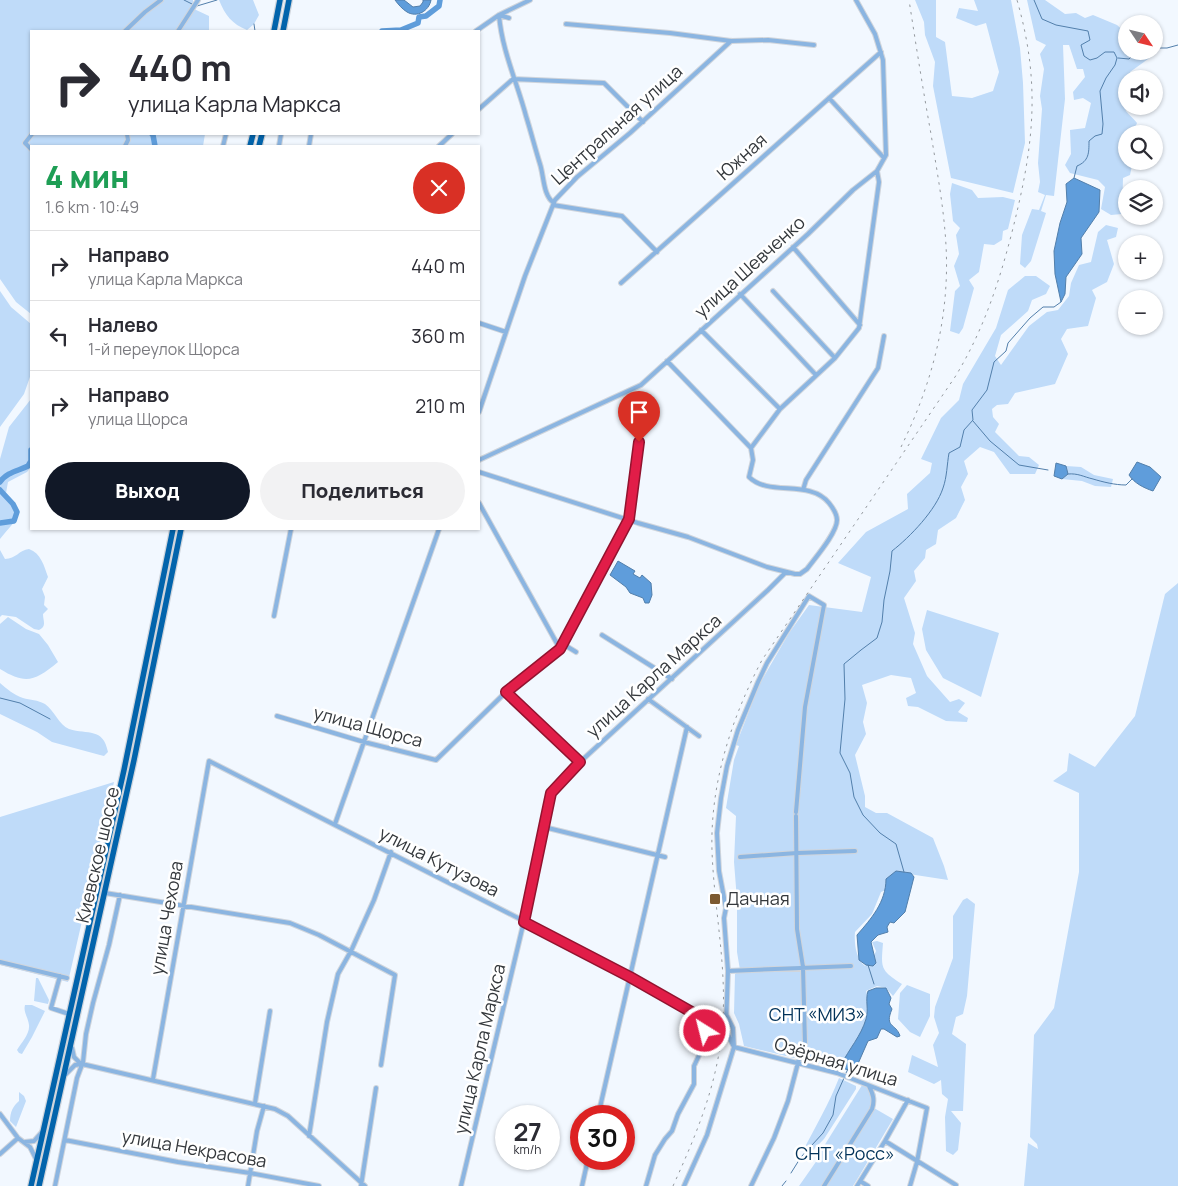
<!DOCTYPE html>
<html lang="ru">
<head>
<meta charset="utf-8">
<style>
  :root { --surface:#fff; --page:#f2f2f3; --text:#2b2b33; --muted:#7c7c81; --line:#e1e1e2; --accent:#111827 }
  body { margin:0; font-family:Manrope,sans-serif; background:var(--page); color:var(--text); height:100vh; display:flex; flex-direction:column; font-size:19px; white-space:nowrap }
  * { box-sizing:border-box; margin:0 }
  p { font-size:16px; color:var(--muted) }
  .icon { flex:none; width:28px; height:28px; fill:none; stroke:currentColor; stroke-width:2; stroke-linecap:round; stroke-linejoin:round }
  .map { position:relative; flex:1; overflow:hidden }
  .sheet { position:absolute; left:30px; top:145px; width:450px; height:385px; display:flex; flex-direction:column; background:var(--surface); border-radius:0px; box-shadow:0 1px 4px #0004 }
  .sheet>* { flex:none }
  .guide { position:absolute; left:30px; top:30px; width:450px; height:105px; border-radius:0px; box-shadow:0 1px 4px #0004; background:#fff; color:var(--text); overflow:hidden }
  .needle { width:32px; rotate:125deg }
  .buttons { position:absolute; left:1118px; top:15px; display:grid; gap:10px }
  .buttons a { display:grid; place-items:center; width:45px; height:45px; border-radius:50%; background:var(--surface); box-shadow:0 1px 4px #0004; font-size:25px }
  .speed { position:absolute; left:495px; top:1105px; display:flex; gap:10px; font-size:25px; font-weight:700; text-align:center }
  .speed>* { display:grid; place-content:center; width:65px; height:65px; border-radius:50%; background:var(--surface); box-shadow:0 1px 4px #0004; line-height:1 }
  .speed small { font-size:12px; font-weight:400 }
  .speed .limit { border:8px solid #d22; background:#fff; color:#111 }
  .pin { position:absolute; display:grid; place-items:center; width:42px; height:42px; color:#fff; margin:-51px -21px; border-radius:50% 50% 50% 0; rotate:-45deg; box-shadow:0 0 5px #0007 }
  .pin .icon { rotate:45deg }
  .me { position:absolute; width:55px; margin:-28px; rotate:324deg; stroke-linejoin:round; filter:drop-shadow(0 0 4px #0008) }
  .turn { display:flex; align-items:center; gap:18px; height:105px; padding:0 15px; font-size:22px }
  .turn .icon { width:65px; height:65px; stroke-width:2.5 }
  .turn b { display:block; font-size:35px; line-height:42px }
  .round { display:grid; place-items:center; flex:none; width:52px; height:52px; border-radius:26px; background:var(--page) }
  .head { display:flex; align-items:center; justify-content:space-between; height:85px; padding:0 15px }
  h1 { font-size:30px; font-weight:800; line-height:38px; color:#1e9e55 }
  .button { display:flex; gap:10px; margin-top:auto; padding:10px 15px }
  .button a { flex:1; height:58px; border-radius:30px; background:var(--accent); color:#fff; font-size:20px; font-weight:800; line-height:58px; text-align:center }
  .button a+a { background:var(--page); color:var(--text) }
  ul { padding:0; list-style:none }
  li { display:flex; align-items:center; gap:15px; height:70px; padding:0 15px; border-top:1px solid var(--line) }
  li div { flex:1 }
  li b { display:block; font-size:19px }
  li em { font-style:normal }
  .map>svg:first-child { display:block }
</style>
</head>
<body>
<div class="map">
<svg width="1178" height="1186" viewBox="0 0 1178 1186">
  <rect width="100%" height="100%" fill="#f2f8ff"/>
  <path fill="#bfdbf9" d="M0 0H193L194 9 209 16V31H31V134H152L153 135 154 134H205L203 146H31V314L16 302 0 279Z
    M219 0H253L259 15 254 24 247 30C232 24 225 15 219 0Z
    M915 0H936V37L945 42 952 96 972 98 993 91 999 72 986 23 976 26 956 18 959 8 978 11 974 0H1011L1020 48 1023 83 1025 143 1013 193 951 178 933 86 935 62 925 35 924 22Z
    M1027 0H1045L1065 14 1076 13 1085 18 1093 15 1117 25 1126 33V51H1154V35L1159 44 1155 54 1130 72 1129 79H1126C1126 87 1123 104 1126 111 1129 115 1134 119 1137 123L1134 130 1125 134 1126 161H1133L1130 175 1123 178 1122 214 1111 215 1101 209 1105 187 1098 180 1070 173 1065 165 1071 154 1070 130 1085 128 1091 103 1083 98 1074 100 1073 92 1085 77 1083 69H1077L1069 45H1063L1065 99 1054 196 1046 195 1041 211 1046 213 1031 261 1025 268 1020 264 1022 235 1032 209 1039 210 1045 195 1038 192 1040 182 1038 163 1042 109 1040 96 1044 69 1040 54 1046 45 1036 40Z
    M952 183 972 190 978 198 1003 197 1015 200 1008 229 1003 231 1002 240 994 245 984 244 979 272 969 280 974 288 963 328 959 334 950 331 955 291 960 286 954 266 959 254 956 235 960 228 953 221 950 194Z
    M1106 225 1118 228 1116 237 1107 240 1114 264 1107 282 1092 290 1096 298 1088 326 1067 329 1061 339 1068 354 1055 384 1015 393 1008 404 997 405 992 409 993 417 999 424 995 432 1019 456 1029 457 1039 465 1035 474H1010L994 452 980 447 964 461 968 474 961 487 965 500 956 518 938 530 936 544 926 550 925 558 914 571 916 581 904 598 915 633 913 644 927 676 950 702 959 699 965 703 958 712 968 718 967 722 946 721 918 707 908 706 906 698 916 693 911 678 891 675 862 685 867 703 863 722 866 734 855 755 865 796V807L876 813H887L933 838 944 866 948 880 896 872 886 890 881 892 872 914 855 932C854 944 856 959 865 966L872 960 876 951 872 942 877 941 883 943C881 968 880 970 902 984L893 996 886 988 877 986 866 991 872 1007 864 1031 840 1069 744 1046 739 1024 734 1013 735 974 740 970 737 952V900L734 862 736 816 726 808 734 760 739 746 736 745 759 685 789 633 809 605 862 612 871 577 838 563 866 532 908 509 907 494 930 473 932 463 921 459 941 418 959 400 963 384 996 328 1008 290 1025 276H1036L1050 286 1046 294 1032 300 1028 311 1001 335 995 356 1001 365 1029 326 1047 312 1058 310 1069 296 1071 283 1079 265 1091 262 1098 232Z
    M0 291 11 307 31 324V374L24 394 0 427Z
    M31 399V467L27 472 8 482 6 493 4 495C27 515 15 520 0 539V459L9 427Z
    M1066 466 1081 467 1094 475 1113 479 1111 487 1095 486 1082 481 1062 479 1068 474Z
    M29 549C41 553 44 566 48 577L42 589 45 597 44 605 48 609 43 614C43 621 47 626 39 630L34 629 16 617 2 615 0 617V550L5 559C16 559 19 550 29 549Z
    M1178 583V1186H1024L1028 1143 1038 1149 1037 1144 1030 1137 1034 1035 1054 1008 1079 872V793L1053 781 1067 771 1069 753 1095 767 1135 716 1165 594Z
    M927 610 999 633 981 697 943 678 926 650 922 629Z
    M8 617 26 629 39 634 48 645 58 662C35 681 26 685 0 669V624Z
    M0 683C7 689 14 695 23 698 30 700 38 700 45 704 54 710 59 725 69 729 88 735 103 727 108 752L104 756 100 755 52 742 37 732 0 714Z
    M114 782 68 982 0 965V817Z
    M967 898 975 904 967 996 963 1014 956 1017 952 1034 966 1044 963 1111H951L961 1123 958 1150 953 1155 946 1151 945 1117 948 1099 942 1094 941 1080 934 1084 908 1072 912 1055 938 1067 933 1045 939 1033 934 1017 935 1007 953 958V916L963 900Z
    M36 978H38L49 1000 48 1004 34 1001Z
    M907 985 930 994V1016L920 1037 910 1032 898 1019 900 993Z
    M25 1005H32L45 1011 32 1037 22 1054 19 1053 17 1050C21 1043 30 1034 29 1025 28 1017 23 1012 25 1005Z
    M839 1078 856 1086V1089L824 1139 809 1154 803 1151C815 1127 829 1104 839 1078Z
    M864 1082C875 1091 879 1093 874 1108L893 1119 858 1178 853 1186H799L820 1156 819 1154Z
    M19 1092 24 1096 26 1101 16 1127 10 1121C10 1112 13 1106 19 1101Z"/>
  <path fill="#5f9ddb" stroke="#527fab" d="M395 0H404L413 7 420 6 423 2V0H431C429 11 417 18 407 12 402 9 398 4 395 0Z
    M1074 178 1100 190 1099 212 1081 238 1082 254 1066 277 1065 294 1061 302 1055 274 1054 251 1060 223 1067 202 1066 184Z
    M1137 462 1150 467 1161 477 1153 491C1144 488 1134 483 1129 475Z
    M1056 463 1066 466 1068 474 1062 479 1054 476Z
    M618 561 635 571 633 574 640 578 642 575 651 583 652 595 649 603H645L643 598 630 593 626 587 610 575Z
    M896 871 911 873 914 877 905 912 894 923 890 922 887 927 888 932 878 935 871 942 876 963 873 966 866 965 859 960 857 935C871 919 886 902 886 879Z
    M876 988H886L891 998 889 1004 892 1009C884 1028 896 1023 900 1036L897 1037 884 1029H881L877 1038 868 1041 857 1066 852 1071 842 1068 841 1065C849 1049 861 1036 866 1019 869 1009 865 1001 868 991Z"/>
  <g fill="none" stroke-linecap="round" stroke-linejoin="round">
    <path stroke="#527fab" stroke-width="1" d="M184 0 192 4
      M1034 0 1042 19 1056 25 1088 31 1090 40 1081 45 1084 56 1090 60 1097 58 1105 52H1114L1117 58 1115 65 1106 78 1100 91 1103 124 1102 134 1095 136 1089 141C1089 153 1089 161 1077 166L1074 178
      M197 6 217 0
      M254 24 255 31
      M1154 48H1167L1178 45
      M1118 58 1129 59 1136 52 1139 51
      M973 421 990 441 1019 465 1048 470
      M1068 474C1078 473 1084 477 1093 479 1103 482 1115 485 1126 485L1132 479
      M0 698 20 703 50 719
      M904 872 896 844 880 833 863 815 854 797 850 773 840 753 845 699 844 664 861 650 877 638 882 622 884 600 890 571 892 551C910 537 936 510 943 488 947 477 947 464 949 453L960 447 964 430 973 420 972 410 987 390 994 362 1006 351 1008 343 1030 318 1043 307H1054L1061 302
      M868 965 874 984
      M846 1073 848 1069
      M791 1173 801 1157 823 1133 833 1115 836 1096 844 1078
      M782 1186 786 1181"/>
    <path stroke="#5f9ddb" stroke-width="5.5" d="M382 31 401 30 418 23 419 17 426 16 439 6 440 0
      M152 134 153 135 155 146
      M0 482C7 472 18 471 28 466L31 461V450
      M0 490 13 504 17 512 14 521 0 523"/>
    <g stroke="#d0d5dc" stroke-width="6">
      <path id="minor" d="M509 18 499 15C502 51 517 82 526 116 531 132 535 148 540 164 544 176 543 196 554 203
        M566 24 670 33 731 41 768 40 814 45
        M125 31 145 12 161 0
        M178 31 198 0
        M476 31 499 15 530 0
        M829 98 884 158
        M479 109 513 79 604 83 643 122
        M125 146 128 140 127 134
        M223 146 226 134
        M279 146 281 134
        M309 146 311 134
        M439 146 452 134
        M31 149 25 143 32 134
        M553 205 622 216 657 252
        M793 247 860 325
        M621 283 881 52
        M773 291 835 358
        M740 294 816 375
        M479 323 506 332
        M701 330 780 409
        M667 361 751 448
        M479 412 525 276 555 200 577 177 630 133 731 41
        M479 460 641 385 808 234 853 190 877 171 886 155 883 60 875 34 856 0
        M479 472 638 523 688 537 767 567 795 574H800L807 569C815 558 837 533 837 520 837 514 833 508 829 503 810 479 769 497 749 477L753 460 751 448 780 409 835 358 859 328 879 182 877 171
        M803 490 806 480 878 368 884 336
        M479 503 560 649
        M274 616 291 529
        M602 635 672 679
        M563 644 576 652
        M506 692 580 762
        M648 699 699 736
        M277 716 364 742 436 760 506 692 560 649 629 519 643 403
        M335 824 439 529
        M544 827 665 857
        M740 857 797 853 855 851
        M105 893 290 923 319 935 395 975 381 1065
        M0 962 67 978
        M728 971 851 966
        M60 976 51 1008 69 1014
        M734 1047 729 1037 726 1026 728 971 724 918 726 908 719 871 717 833 721 798 727 766 738 730 758 682 767 663 809 596 824 605 805 707 796 812
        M734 1047 837 1073 927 1108 917 1162 910 1186
        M72 1048 74 1057 80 1063
        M66 1074 75 1065 82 1064 275 1109 288 1116 365 1186
        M153 1079 209 761 524 921 630 977 695 1014 704 1026 705 1031 702 1049 694 1066V1084L678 1114 672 1131 665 1139 655 1155 646 1186
        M255 1103 270 1011
        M0 1114 18 1138 30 1147 36 1159
        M598 1116 687 727
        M309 1136 327 1022 338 974 351 951 374 900 391 852
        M65 1140 178 1162 250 1173 319 1186
        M885 1141 956 1185
        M25 1142 34 1141 42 1132
        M0 1154 18 1138
        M860 1181 868 1186
        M55 1186 77 1078 83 1062 86 1034 93 1003 109 945 120 895
        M248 1186 257 1131 264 1106
        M361 1186 376 1088
        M461 1186 524 921 551 793 580 762 768 590 786 572
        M582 1186 588 1159
        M684 1186 707 1135 734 1047 733 1028 726 1014
        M751 1186 774 1138 788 1101 799 1059 805 1044 803 967 797 929 796 816
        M824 1186 872 1109C875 1100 873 1094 869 1086
        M857 1186 885 1141 908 1100"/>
    </g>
    <g stroke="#d0d5dc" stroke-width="8">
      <path id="highway" d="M274 31 280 0
        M283 31 289 0
        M250 146 253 134
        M259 146 262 134
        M31 1186 124 770 173 529
        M39 1186 134 760 181 529"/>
    </g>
    <use href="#minor" stroke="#8bb5e1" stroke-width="4"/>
    <use href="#highway" stroke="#0264ac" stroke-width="5.5"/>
    <path stroke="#94999e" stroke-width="1" stroke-dasharray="2.5 5" stroke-linecap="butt" d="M901 447C926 396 943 342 946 284 949 234 939 184 931 134 923 90 916 45 909 0
      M673 1186C698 1131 720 1078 723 1017 726 961 714 907 712 851 710 784 731 719 762 660L955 377C982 333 998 286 1011 236 1033 150 1042 87 1017 0"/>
  </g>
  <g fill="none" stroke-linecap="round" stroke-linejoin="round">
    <g stroke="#92132f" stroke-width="12">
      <path id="route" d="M639 442 629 519 560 649 506 692 580 762 551 793 524 922 630 977 695 1014 704 1026 705 1031"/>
    </g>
    <use href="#route" stroke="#e11d48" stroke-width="9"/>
  </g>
  <rect fill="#7b5931" stroke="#fff" stroke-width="2" x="709" y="893" width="12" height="12" rx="2.5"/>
  <g text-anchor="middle" stroke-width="5" stroke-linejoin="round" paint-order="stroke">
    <g font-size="18" fill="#34383c" stroke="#fff">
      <text transform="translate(617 125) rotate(-42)" y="6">Центральная улица</text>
      <text transform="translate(742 157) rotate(-42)" y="6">Южная</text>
      <text transform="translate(750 267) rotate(-42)" y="6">улица Шевченко</text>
      <text transform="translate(654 676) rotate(-42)" y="6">улица Карла Маркса</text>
      <text transform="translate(368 727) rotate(15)" y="6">улица Щорса</text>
      <text transform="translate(98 855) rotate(-77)" y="6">Киевское шоссе</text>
      <text transform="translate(439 862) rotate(27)" y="6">улица Кутузова</text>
      <text transform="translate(167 918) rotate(-80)" y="6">улица Чехова</text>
      <text transform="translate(480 1049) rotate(-77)" y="6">улица Карла Маркса</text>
      <text transform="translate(836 1062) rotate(17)" y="6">Озёрная улица</text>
      <text transform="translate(194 1149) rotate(10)" y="6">улица Некрасова</text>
    </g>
    <g font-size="18" fill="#34383c" stroke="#fff" text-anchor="start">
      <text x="726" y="905">Дачная</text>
    </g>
    <g font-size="18" fill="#013259" stroke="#fff">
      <text x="817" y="1021">СНТ «МИЗ»</text>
      <text x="845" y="1160">СНТ «Росс»</text>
    </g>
  </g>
</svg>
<div class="buttons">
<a><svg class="needle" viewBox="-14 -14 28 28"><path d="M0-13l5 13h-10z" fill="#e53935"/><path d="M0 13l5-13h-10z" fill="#7c7c81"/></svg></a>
<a><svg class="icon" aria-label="sound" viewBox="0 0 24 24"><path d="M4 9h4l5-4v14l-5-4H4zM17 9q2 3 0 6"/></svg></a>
<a><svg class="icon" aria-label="search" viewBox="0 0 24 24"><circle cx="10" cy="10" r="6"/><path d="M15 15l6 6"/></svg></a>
<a><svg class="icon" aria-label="layers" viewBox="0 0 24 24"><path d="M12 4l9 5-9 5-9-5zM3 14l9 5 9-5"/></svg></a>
<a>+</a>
<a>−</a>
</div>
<div class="speed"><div>27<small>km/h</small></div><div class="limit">30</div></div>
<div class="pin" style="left:639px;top:442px;background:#d93025"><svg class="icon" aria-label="arrive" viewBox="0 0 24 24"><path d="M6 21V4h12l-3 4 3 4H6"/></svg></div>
<svg class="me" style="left:705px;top:1031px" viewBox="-20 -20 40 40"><circle r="17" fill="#e11d48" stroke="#fff" stroke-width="3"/><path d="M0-11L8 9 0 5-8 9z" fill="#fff"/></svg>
<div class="guide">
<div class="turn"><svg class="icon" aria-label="right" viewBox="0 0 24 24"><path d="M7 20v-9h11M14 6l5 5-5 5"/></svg><div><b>440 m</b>улица Карла Маркса</div></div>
</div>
<section class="sheet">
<div class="head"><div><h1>4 мин</h1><p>1.6 km · 10:49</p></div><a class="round" style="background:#d93025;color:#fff"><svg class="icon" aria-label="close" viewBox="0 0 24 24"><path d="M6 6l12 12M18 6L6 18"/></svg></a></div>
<ul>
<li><svg class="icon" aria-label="right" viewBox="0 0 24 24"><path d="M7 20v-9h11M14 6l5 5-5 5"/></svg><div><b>Направо</b><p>улица Карла Маркса</p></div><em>440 m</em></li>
<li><svg class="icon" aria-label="left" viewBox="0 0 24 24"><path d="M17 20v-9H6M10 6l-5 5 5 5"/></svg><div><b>Налево</b><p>1-й переулок Щорса</p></div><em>360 m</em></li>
<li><svg class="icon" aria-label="right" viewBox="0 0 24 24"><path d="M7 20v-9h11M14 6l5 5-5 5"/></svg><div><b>Направо</b><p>улица Щорса</p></div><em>210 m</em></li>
</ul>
<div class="button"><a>Выход</a><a>Поделиться</a></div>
</section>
</div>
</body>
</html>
